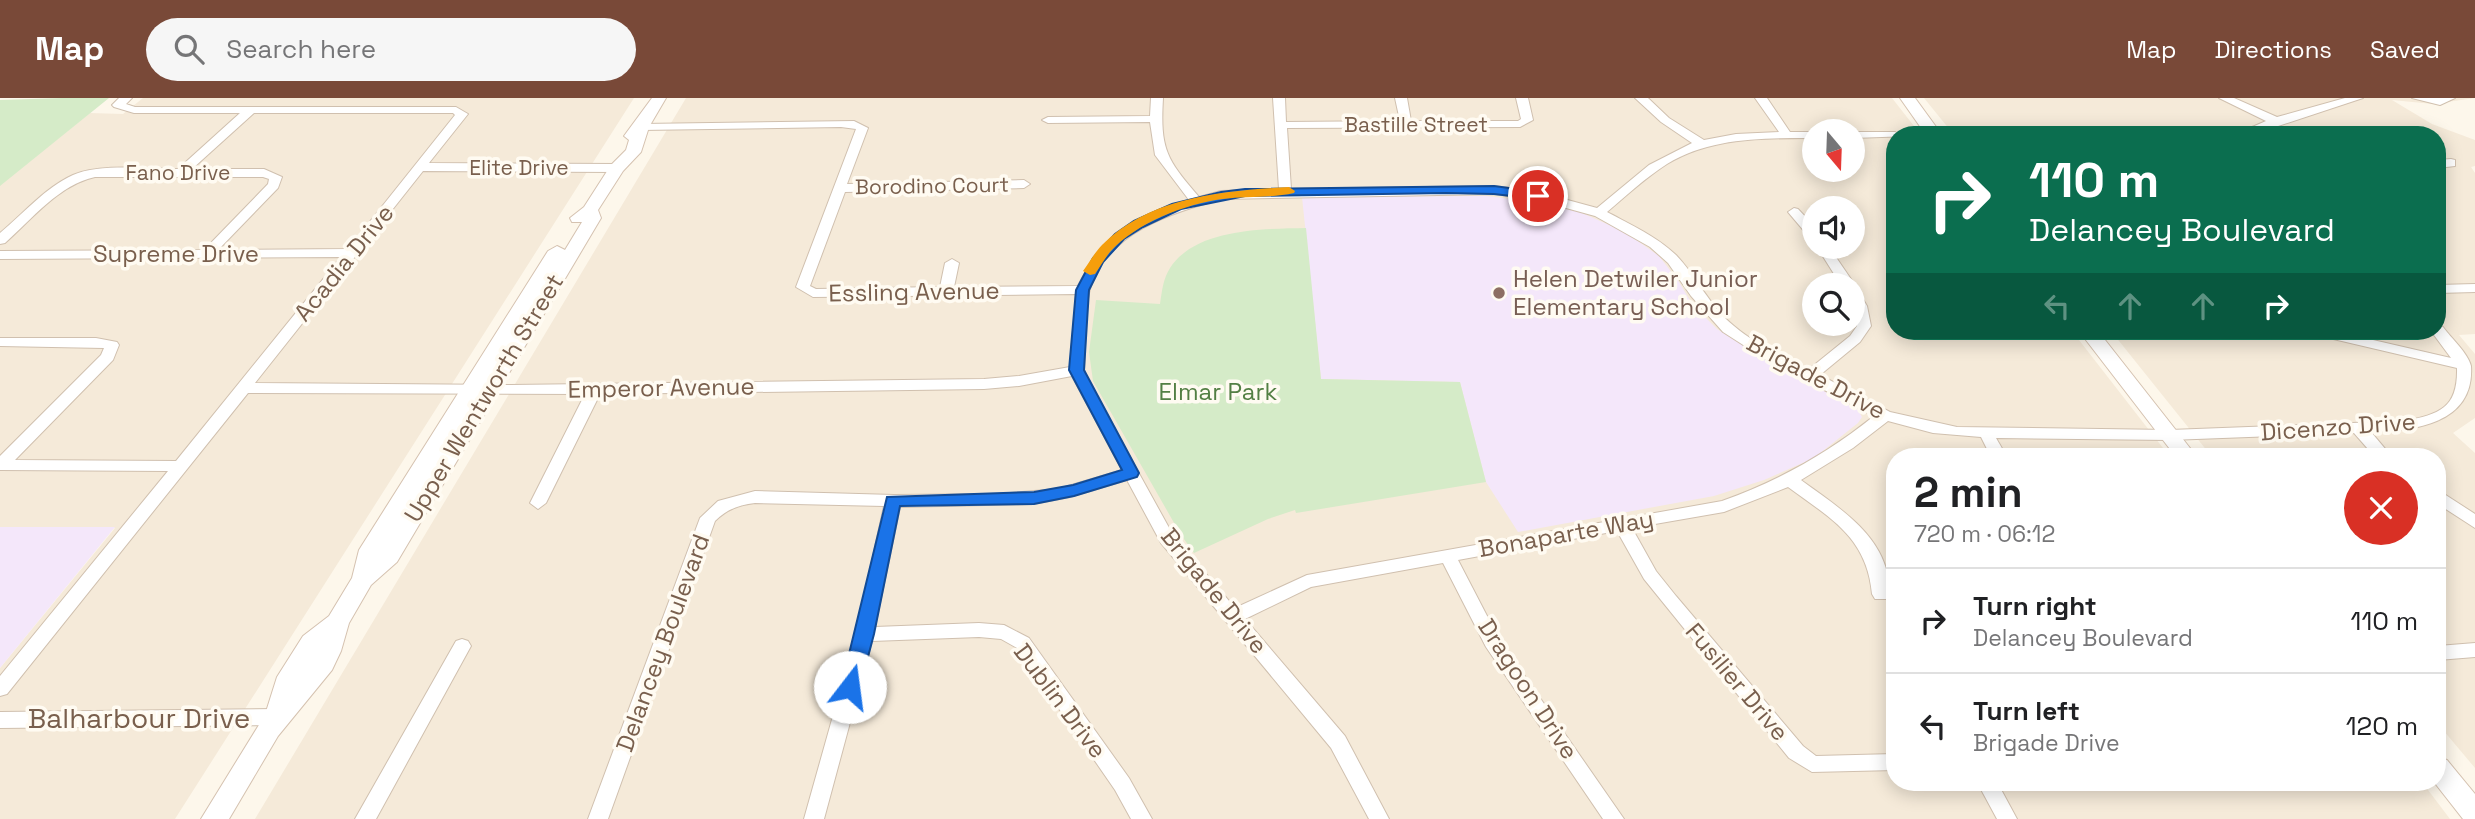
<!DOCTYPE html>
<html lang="en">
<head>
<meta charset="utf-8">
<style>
  :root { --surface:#fff; --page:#f6f6f6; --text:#202124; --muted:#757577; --line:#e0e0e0; --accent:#794938 }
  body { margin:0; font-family:"Space Grotesk",sans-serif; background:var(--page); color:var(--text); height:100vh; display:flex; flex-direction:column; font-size:26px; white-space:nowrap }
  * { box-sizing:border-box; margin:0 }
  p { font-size:23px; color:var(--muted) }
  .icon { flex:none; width:38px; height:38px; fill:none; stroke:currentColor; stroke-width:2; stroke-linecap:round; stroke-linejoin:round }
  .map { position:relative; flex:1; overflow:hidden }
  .panel { position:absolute; left:1886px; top:350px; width:560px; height:343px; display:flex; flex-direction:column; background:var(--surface); border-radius:28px; box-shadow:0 4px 18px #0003 }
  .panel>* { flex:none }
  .guide { position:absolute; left:1886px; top:28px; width:560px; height:214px; border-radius:28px; box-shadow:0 4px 18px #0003; background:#0b6e4f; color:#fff; overflow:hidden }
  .needle { width:46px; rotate:161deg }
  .controls { position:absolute; left:1802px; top:21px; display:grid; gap:14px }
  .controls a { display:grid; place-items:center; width:63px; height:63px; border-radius:50%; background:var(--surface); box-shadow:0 4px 18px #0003; font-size:35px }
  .pin { position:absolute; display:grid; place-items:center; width:60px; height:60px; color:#fff; margin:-30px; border:4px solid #fff; border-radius:50%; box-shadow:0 2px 7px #0007 }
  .me { position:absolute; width:77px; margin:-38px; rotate:15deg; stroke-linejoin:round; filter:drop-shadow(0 0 5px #0008) }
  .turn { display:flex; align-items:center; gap:24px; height:147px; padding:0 28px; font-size:32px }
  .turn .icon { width:91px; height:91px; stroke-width:2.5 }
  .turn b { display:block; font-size:49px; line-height:60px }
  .lanes { display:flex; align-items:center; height:66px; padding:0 28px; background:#0003; justify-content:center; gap:35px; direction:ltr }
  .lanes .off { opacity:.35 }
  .round { display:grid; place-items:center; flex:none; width:74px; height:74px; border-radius:37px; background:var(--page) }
  .headline { display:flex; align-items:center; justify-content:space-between; height:119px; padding:0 28px }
  h1 { font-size:42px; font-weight:800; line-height:52px }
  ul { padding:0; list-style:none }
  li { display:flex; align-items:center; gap:21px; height:105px; padding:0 28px; border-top:2px solid var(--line) }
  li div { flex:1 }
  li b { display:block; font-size:26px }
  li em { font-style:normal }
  header { display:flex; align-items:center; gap:42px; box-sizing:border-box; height:98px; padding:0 35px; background:var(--accent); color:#fff }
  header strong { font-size:33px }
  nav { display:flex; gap:38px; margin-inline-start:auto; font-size:24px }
  .search { width:490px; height:63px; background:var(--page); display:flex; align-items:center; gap:18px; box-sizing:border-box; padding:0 24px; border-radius:38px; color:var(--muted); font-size:26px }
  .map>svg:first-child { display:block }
</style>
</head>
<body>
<header>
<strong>Map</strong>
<div class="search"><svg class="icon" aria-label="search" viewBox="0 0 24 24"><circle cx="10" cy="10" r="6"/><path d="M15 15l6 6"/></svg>Search here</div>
<nav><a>Map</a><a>Directions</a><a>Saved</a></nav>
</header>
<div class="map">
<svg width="2475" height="721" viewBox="0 0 2475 721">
  <rect width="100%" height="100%" fill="#fdf7eb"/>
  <path fill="#f5ead9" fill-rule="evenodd" d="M143 0H634L175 721H0V570L115 430 0 429V87L90 15 123 16Z
    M686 0H1892L1921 37H1895V233H2072L2170 359H1895V684H2422L2450 721H255ZM1815 33H1853V72H1815ZM1815 110H1853V149H1815ZM1815 187H1853V226H1815Z
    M1924 0H2475L2433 6 2392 2 2432 26 2475 42V68L2471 69 2475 75V236L2459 237 2475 256V320L2453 335 2475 355V670L2438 626V359H2212L2111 233H2438V37H1954Z"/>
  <path fill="#f4e7fa" d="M1486 98 1546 105 1582 115 1625 134 1659 158 1679 184 1692 206 1717 231 1752 253 1858 312 1862 319 1858 325 1814 360 1764 382 1714 398 1518 434 1486 384 1460 284 1321 281 1302 99Z
    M0 429H115L0 570Z"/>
  <path fill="#d5ebc8" d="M62 0H109L0 88V2Z
    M1306 130 1321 281 1460 284 1486 384 1296 415 1295 412 1268 421 1194 455 1181 437 1093 283 1089 254 1096 202 1160 206C1162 193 1163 181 1170 170 1196 130 1264 131 1306 130Z"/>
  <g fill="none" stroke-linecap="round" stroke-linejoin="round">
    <g stroke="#d0c0af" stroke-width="2">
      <path id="street" d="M119 0H132L126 6 135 9H456L468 16 429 65 617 66 623 70 617 74 423 73 255 285 511 287 984 281 1019 278 1070 269 1076 196 813 199 796 189 856 31 841 29 641 32 635 29 641 26 854 23 868 30 847 86 1024 82 1030 86 1024 90 845 94 810 188 816 191 940 189 945 165 952 161 959 165 954 189 1078 188C1102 138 1136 116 1189 102L1155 57 1150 24 1048 25 1042 22 1048 19 1150 18 1151 0H1163C1160 51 1166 61 1199 99L1221 93 1279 91 1273 0H1285L1286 24 1400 23 1395 0H1407L1411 23H1518L1521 21 1516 0H1528L1533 22 1520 29 1287 30 1291 91 1494 88 1538 94 1597 110 1649 67 1692 45 1661 24 1635 0H1648L1669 20 1704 42 1736 36 1779 34 1755 0H1767L1790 34H1815V40C1764 40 1711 39 1667 66 1645 80 1626 98 1607 114 1631 127 1656 138 1676 157 1697 179 1710 209 1734 228 1755 246 1783 259 1808 272L1850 238 1857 228 1853 192 1858 193 1867 208 1871 228 1860 244 1820 277 1890 314 1957 329 2170 332 2405 323C2440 316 2458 310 2457 270L2312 236 2310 233H2334L2451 260 2431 233H2438V228L2443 229C2451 240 2468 255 2471 268 2475 328 2409 333 2371 334L2392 359H2375L2354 335 2170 342 1996 340 2007 359H1991L1981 339 1933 335 1888 323 1853 350 1801 382C1835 407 1880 434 1888 479 1889 487 1891 494 1887 501H1875L1872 496C1867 439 1830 420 1788 389L1724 414 1632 430 1656 473 1676 498 1803 648 1816 658 1895 656V672L1812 674 1789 660 1644 481 1617 433 1458 462 1499 541 1624 721H1603L1486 549 1443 465 1311 489 1245 521 1345 638 1389 721H1369L1331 650 1161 445 1127 382 1070 399 1033 406 900 409 875 529 979 525 1004 527 1029 540 1129 680 1152 721H1131L1115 692 1017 550 1001 541 979 539 872 543 824 721H804L856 536 884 408 755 405C739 407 727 411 715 423L608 721H588L700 420 718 403 755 393 894 397 998 396 1058 391 1122 372 1072 278 1019 288 984 291 600 296 546 405 538 411 530 405 585 296 248 295 7 596 0 598V578L168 373 0 372V358L101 257 104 250 0 248V240H96L117 244 119 247 113 262 15 362 176 363 341 159 0 161V153L204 152 268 86 269 81 263 79H95C60 86 31 122 5 145L0 146V135C23 116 46 89 73 77 99 65 149 71 178 71L240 15H134L114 9 112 7ZM254 15H453L455 17 348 151 218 152 278 90 282 79 264 71H192ZM1494 96 1537 102 1595 118 1650 149 1668 165 1691 198 1723 234 1765 261 1874 318C1828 355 1779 383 1722 403L1307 477 1235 510 1173 437 1088 283 1084 272C1086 250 1084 212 1090 191 1107 134 1171 115 1222 101Z
        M2219 0H2234L2277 19 2345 0H2363L2251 37H2234L2266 23Z
        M2412 0H2455L2440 7Z
        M1853 34H1895L1900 37C1909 31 1931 31 1940 37L1853 40Z
        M2451 61 2455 62V68L2438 70V62Z
        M1794 110 1798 111 1815 129V141L1810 140 1788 114Z
        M1817 149H1829L1855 187 1853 189 1841 187Z
        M2475 186V194L2438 195V187Z
        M2438 392 2475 416V430L2438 406Z
        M462 541 468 543 471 548 376 721H355L456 543Z
        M2475 545V559L2438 562V548Z
        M277 611 284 614 287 619 284 624 277 627 0 630V614Z
        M1977 684H1997L2017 721H1997Z"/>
    </g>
    <g stroke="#d5c2b0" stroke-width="2">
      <path id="secondary" d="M652 0H666L649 29 641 54 623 73 598 112 601 120 397 464 371 487 349 525 341 553 332 572 278 638 229 721H201L265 617 277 579 303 538 329 518 352 480 359 452 548 153 557 148 565 152 582 124H572L570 120 584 109 611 67 626 52 629 42 624 38Z
        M1900 0H1915L1942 37H1926Z
        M2079 233H2098L2197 359H2176Z
        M2438 659 2447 662 2475 696V721H2463L2434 684H2438Z"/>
    </g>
    <use href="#street" fill="#fff" fill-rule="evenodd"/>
    <use href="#secondary" fill="#fff" fill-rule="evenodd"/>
  </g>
  <path fill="#1a73e8" stroke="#114b97" stroke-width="2" d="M1494 88 1538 94 1544 98 1538 101 1494 96 1446 95 1245 98 1181 111 1143 129 1124 141 1103 164 1089 192 1084 272 1139 375 1137 379 1074 398 1034 406 900 408 874 536 860 589 857 594 850 596 844 594 841 589 887 399 1034 394 1073 387 1122 372 1069 272 1076 192 1093 160 1115 136 1134 123 1172 106 1221 94 1245 91Z"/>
  <path fill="#f59e0b" d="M1289 89 1295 93 1294 95C1271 100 1246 98 1223 101 1185 106 1136 125 1110 154 1105 160 1100 169 1095 176L1090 177 1083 173C1089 165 1095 154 1102 147 1151 98 1225 93 1289 89Z"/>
  <circle fill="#8d6e63" stroke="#fffbf2" stroke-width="2.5" cx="1499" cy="195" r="7"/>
  <g text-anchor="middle" stroke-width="7" stroke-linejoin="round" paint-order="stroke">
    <g font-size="21" fill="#795f4d" stroke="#fffbf2">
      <text x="1416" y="34">Bastille Street</text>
      <text x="519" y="77">Elite Drive</text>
      <text x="178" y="82">Fano Drive</text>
      <text transform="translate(932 88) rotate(-1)" y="7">Borodino Court</text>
    </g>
    <g font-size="24" fill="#795f4d" stroke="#fffbf2">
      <text x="176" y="164">Supreme Drive</text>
      <text transform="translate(344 165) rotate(-51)" y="8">Acadia Drive</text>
      <text transform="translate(914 194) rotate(-1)" y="8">Essling Avenue</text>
      <text transform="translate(1816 279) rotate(28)" y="8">Brigade Drive</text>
      <text transform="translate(661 290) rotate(-1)" y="8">Emperor Avenue</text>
      <text transform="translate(484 300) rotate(-59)" y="8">Upper Wentworth Street</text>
      <text transform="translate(2338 329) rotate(-4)" y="8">Dicenzo Drive</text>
      <text transform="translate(1566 436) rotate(-10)" y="8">Bonaparte Way</text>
      <text transform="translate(1214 493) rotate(51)" y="8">Brigade Drive</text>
      <text transform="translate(663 545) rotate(-70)" y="8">Delancey Boulevard</text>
      <text transform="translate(1737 584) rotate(50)" y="8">Fusilier Drive</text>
      <text transform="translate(1528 591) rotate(57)" y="8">Dragoon Drive</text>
      <text transform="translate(1060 603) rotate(53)" y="8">Dublin Drive</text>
    </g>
    <g font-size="24" fill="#785e54" stroke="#fffbf2" text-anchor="start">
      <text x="1513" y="189">Helen Detwiler Junior<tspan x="1513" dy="28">Elementary School</tspan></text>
    </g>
    <g font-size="24" fill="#537f44" stroke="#fffbf2">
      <text x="1218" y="302">Elmar Park</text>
    </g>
    <g font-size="28" fill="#795f4d" stroke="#fffbf2">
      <text x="139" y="630">Balharbour Drive</text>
    </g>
  </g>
</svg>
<div class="controls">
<a><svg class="needle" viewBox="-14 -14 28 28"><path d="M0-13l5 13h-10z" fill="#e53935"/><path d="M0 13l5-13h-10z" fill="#757577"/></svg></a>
<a><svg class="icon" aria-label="sound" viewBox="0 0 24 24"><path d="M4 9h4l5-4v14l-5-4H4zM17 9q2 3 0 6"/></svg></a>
<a><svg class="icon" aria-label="search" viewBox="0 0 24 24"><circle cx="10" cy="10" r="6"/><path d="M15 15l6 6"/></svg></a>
</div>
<div class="pin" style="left:1538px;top:98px;background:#d93025"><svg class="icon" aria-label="arrive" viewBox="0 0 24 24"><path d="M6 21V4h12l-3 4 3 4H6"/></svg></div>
<svg class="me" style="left:850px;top:589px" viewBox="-20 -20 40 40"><circle r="19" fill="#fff"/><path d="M0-13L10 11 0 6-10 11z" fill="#1a73e8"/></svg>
<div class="guide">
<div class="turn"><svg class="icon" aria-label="right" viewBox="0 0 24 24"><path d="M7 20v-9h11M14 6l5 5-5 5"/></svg><div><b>110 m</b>Delancey Boulevard</div></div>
<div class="lanes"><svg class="icon off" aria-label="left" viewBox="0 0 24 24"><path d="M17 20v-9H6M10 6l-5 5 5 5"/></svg><svg class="icon off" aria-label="ahead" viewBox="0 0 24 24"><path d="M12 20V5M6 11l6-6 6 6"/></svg><svg class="icon off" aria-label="ahead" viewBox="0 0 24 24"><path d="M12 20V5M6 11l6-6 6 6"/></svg><svg class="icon" aria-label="right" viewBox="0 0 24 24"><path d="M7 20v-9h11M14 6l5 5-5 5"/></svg></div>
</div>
<section class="panel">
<div class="headline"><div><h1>2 min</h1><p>720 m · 06:12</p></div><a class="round" style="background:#d93025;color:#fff"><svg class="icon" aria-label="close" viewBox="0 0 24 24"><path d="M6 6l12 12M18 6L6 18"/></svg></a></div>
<ul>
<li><svg class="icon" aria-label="right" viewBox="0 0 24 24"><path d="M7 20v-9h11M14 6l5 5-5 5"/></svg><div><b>Turn right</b><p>Delancey Boulevard</p></div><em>110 m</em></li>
<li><svg class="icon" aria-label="left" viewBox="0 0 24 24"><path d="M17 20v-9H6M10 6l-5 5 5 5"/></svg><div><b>Turn left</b><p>Brigade Drive</p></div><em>120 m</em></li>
</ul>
</section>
</div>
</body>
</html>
